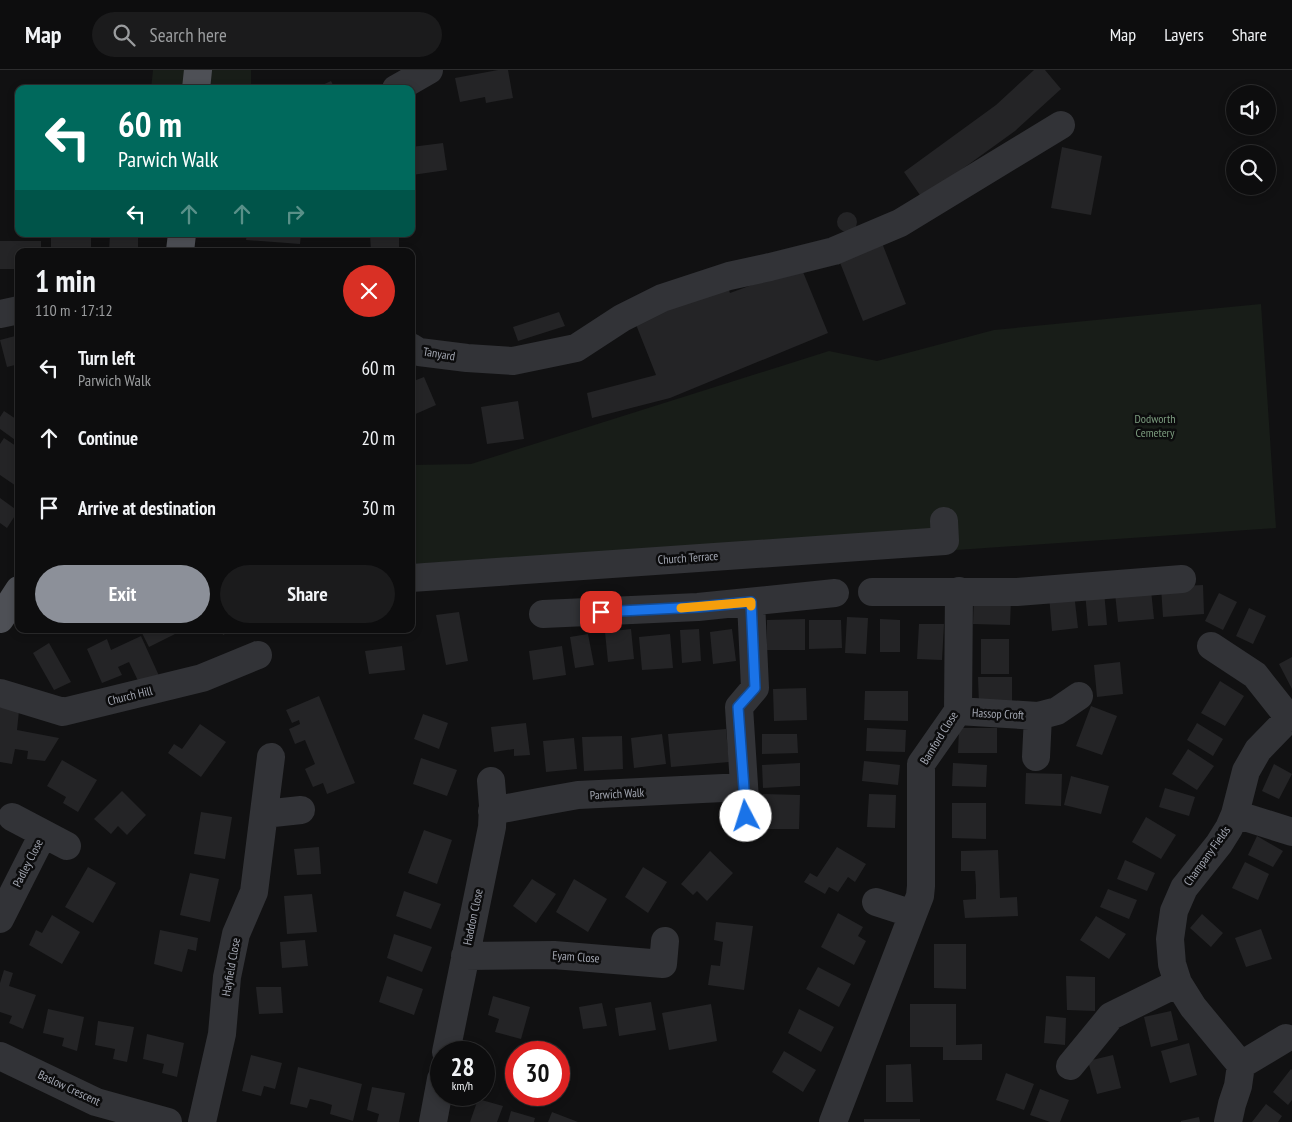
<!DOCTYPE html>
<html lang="en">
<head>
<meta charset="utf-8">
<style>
  :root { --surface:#0d0d0e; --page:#1b1b1c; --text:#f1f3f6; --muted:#9a9c9e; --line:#2d2d2e; --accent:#8c9099 }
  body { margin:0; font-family:"PT Sans Narrow",sans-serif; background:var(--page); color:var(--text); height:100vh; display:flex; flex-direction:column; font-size:19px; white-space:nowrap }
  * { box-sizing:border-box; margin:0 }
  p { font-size:16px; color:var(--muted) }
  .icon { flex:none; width:28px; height:28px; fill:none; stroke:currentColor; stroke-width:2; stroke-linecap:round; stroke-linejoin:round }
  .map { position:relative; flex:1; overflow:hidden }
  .details { position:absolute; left:15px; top:178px; width:400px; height:385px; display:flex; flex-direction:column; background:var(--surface); border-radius:10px; box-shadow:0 2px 8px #0003,0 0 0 1px var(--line) }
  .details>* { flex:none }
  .hud { position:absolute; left:15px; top:15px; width:400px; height:152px; border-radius:10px; box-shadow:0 2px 8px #0003,0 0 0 1px var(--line); background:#00695c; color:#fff; overflow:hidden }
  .tools { position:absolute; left:1226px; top:15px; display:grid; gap:10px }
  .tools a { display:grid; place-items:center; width:50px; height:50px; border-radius:50%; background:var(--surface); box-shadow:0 2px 8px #0003,0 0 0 1px var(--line); font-size:25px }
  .speed { position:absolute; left:430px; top:971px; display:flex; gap:10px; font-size:25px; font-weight:700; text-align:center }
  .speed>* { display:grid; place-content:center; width:65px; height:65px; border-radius:50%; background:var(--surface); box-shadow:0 2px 8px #0003,0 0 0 1px var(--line); line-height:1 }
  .speed small { font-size:12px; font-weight:400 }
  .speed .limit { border:8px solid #d22; background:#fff; color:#111 }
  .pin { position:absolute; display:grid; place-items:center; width:42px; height:42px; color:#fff; margin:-21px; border-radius:10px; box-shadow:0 2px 8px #0006 }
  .me { position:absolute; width:55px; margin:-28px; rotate:355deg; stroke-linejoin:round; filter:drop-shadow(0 0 4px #0008) }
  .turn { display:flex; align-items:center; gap:18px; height:105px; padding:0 20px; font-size:22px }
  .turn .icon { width:65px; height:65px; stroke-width:2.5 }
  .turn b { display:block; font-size:35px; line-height:42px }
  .lanes { display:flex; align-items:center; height:48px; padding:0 20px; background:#0003; justify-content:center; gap:25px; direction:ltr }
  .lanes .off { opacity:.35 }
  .round { display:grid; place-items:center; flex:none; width:52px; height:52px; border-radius:26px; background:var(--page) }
  .summary { display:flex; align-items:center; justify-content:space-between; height:85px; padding:0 20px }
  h1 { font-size:30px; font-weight:600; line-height:38px }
  .button { display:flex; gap:10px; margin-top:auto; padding:10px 20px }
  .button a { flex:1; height:58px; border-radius:30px; background:var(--accent); color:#fff; font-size:20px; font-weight:600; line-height:58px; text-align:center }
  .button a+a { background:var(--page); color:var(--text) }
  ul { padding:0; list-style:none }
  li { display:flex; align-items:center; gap:15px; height:70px; padding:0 20px }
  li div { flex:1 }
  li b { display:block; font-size:19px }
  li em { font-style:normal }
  header { display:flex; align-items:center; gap:30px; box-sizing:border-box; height:70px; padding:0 25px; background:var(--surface); border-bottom:1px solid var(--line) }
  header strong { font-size:24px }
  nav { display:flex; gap:28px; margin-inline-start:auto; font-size:18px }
  .search { width:350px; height:45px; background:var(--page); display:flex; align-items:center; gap:12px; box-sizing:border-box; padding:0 18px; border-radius:28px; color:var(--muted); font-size:19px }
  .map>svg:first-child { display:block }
</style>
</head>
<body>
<header>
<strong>Map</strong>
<div class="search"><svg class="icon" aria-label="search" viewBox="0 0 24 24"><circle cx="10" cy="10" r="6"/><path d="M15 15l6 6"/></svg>Search here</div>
<nav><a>Map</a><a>Layers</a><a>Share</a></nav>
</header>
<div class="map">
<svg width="1292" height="1052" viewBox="0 0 1292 1052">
  <rect width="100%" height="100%" fill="#111112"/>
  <path fill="#181d18" d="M153 0H185L184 19H151Z
    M206 0H251V16L238 19H204Z
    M1261 234 1276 458 971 479 613 503 610 482 411 494V395L471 394 829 281 877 291 994 260Z"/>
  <path fill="#242426" d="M498 0H508L513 28 486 33 485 27 460 32 455 8Z
    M1034 0H1045L1061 19 1015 61 922 128 904 102 996 35Z
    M331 11 335 19H314Z
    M443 73 447 100 412 105 411 77Z
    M1062 77 1102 86 1091 145 1051 138Z
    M837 152a10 10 0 1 1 20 0a10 10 0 1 1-20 0Z
    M51 164H91V181H51Z
    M110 164H138V181H109Z
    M247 164H301L300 174 246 170Z
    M370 164H399V181H371Z
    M0 171H41V181H19V199H0Z
    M882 173 906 234 863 251 839 190Z
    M801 197 828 263 670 328 592 348 587 323 656 305 633 247 725 211 730 223Z
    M559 242 565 256 518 271 513 257Z
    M19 265V294L7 297 0 270Z
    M424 307 436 335 411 346V312Z
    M518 331 524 369 487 374 481 337Z
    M4 341 19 351 18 372 0 359V347Z
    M4 368 19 378V418L0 405V374Z
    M0 428 18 441 7 458 0 453Z
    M1203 515 1204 544 1163 547 1161 517Z
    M1151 520 1154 549 1118 552 1115 523Z
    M1104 521 1107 555 1088 556 1085 522Z
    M1074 523 1078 558 1052 561 1049 525Z
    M1219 523 1237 532 1223 560 1205 551Z
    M974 528 1011 529 1010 555 973 554Z
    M1249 538 1266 546 1253 574 1236 566Z
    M459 542 468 591 446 595 436 545Z
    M847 547 868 548 866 584 845 583Z
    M805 549V580H767V550Z
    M880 549 900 550V582H880Z
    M809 550H841L842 578 809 579Z
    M919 554H944L942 590 917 589Z
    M140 559H172L175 564 149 577Z
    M213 559H227L224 565Z
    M631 559 634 589 608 592 605 562Z
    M699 559 701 591 682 593 680 560Z
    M732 559 736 591 713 594 710 562Z
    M588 564 594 595 575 598 570 567Z
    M670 564 673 598 642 600 639 567Z
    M141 566 160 608 141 617 129 592 118 597 122 605 102 613 87 579 107 569 111 580Z
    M981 569H1009V604H981Z
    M49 573 71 612 54 620 33 583Z
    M402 576 405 600 369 604 365 581Z
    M562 576 566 605 533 610 529 581Z
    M1292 587V619L1279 594Z
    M1120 592 1123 624 1097 627 1094 595Z
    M978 607H1012V633L979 634Z
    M1220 611 1244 626 1225 656 1201 643Z
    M806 618 807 650 774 651 773 619Z
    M865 621H908V651L864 650Z
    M319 626 355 713 327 724 323 713 313 717 305 699 315 694 305 670 295 674 289 659 300 654 299 650 292 653 286 640Z
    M1091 636 1117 646 1102 685 1076 676Z
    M0 637 19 641 17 660 59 668 45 691 27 689 28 681 15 679 12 694 0 692Z
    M423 644 448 653 439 679 414 669Z
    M526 653 530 685 514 686V679L494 682 491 657Z
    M1197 653 1223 669 1213 686 1187 670Z
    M200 654 226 672 201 707 168 683 174 674 182 679Z
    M867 658 906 660 905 682 866 681Z
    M959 658H997V683H958Z
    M726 659 729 692 671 697 668 664Z
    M662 664 666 694 634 698 631 668Z
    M762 664H797L798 683 762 684Z
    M622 666 623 699 584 701 582 667Z
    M574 668 577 699 546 702 543 671Z
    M1188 679 1214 696 1197 720 1172 704Z
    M421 688 457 700 447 726 413 714Z
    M62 690 97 710 78 742 63 733 66 727 47 716Z
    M864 691 900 695 898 715 862 711Z
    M800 693V716L763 718 762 695Z
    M953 693 987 695 986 717 952 716Z
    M1274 694 1292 704 1279 729 1262 721Z
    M1026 703 1062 704 1061 736 1025 734Z
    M1071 706 1109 716 1101 744 1064 735Z
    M1165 718 1195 727 1189 746 1159 737Z
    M122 721 146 745 127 765 118 756 111 764 94 749Z
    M763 724 800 725 799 759H762Z
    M869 724 896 725 895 758 867 757Z
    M952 733H986V769L952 768Z
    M201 742 232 747 225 789 194 784Z
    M1146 747 1176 765 1161 789 1132 772Z
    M424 760 452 770 437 814 408 803Z
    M1257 766 1283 781 1273 797 1248 785Z
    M319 777 321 804 297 805 294 779Z
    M837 777 866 794 855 812 848 807 838 822 829 817 825 824 804 812 810 803 817 807Z
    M998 780 1000 828 1017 827 1018 846 965 848 963 830 976 829V816L975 801H961V781Z
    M710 781 733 803 707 831 697 821 693 825 681 814Z
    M1125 790 1155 803 1147 821 1117 809Z
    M1245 792 1269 804 1258 830 1232 818Z
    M88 797 116 813 93 853 65 837Z
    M643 797 667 812 648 843 625 827Z
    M190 803 219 809 210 852 180 845Z
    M532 809 556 824 536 853 513 836Z
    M574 809 607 829 588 862 556 842Z
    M1108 819 1137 830 1129 849 1100 837Z
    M404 821 441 834 431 859 396 846Z
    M312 824 317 862 287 864 284 826Z
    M838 843 863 857 858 866 866 871 854 895 821 877Z
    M1202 844 1223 863 1211 877 1190 858Z
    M52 845 80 862 62 894 29 875 36 860 42 863Z
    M1096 846 1126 864 1109 889 1080 870Z
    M716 852 753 856 744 920 708 915 711 895 720 896 723 872 714 870Z
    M1261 859 1272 889 1246 897 1235 868Z
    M160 860 198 868 196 881 188 879 182 902 154 894Z
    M394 864 432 877 422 902 387 888Z
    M305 870 308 896 282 898 280 872Z
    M934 874H966V919L934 918Z
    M818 897 851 914 839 937 806 919Z
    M4 900 13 903 9 916 36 925 23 959 9 953 12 946 0 942V913Z
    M387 906 423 919 414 945 379 932Z
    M1066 906 1095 907V941L1067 940Z
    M256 917H281L283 943 259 944Z
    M493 926 530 937 521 969 495 962 499 949 488 945Z
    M651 932 656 960 619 966 615 938Z
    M602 933 607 956 583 959 579 937Z
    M711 934 717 971 669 980 662 943Z
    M910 934H956V975L982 974V990H943V977H910Z
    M48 939 84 947 77 981 62 976 64 968 43 963Z
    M799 939 834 957 821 982 788 963Z
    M1171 941 1178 970 1151 977 1144 947Z
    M1046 946 1066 948 1065 975 1044 973Z
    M98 951 134 957 127 992 113 989 115 979 95 975Z
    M147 964 184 973 177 1007 162 1003 164 994 143 989Z
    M1189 973 1197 1005 1170 1013 1161 981Z
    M784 981 816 1000 803 1022 772 1002Z
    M251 985 282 993 275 1019 264 1016 261 1026 242 1021Z
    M1113 985 1121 1018 1097 1024 1088 991Z
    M911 994 913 1032H886V995Z
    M298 997 362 1014 353 1051 330 1044 332 1035 323 1032 310 1029 307 1038 290 1034Z
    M1291 999 1292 1000V1030L1288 1035 1273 1022Z
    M1006 1003 1034 1014 1024 1040 996 1030Z
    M372 1017 405 1023 399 1052H377L379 1044 367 1040Z
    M1040 1019 1069 1030 1060 1052H1050L1030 1045Z
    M478 1029 503 1036 497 1052H470Z
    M1266 1034 1282 1046 1278 1052H1252Z
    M511 1041 535 1048 534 1052H508Z
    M552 1042 578 1052H548Z
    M1199 1047 1200 1052H1181V1051Z
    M864 1049H920V1052H864Z"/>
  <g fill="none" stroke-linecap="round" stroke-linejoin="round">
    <path stroke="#323337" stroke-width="28" d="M396 19 429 0
      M0 244 19 240
      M411 277 419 282 467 288 513 291 576 278 622 248 662 228 729 206 770 197 834 181 900 153 1061 55
      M411 508 945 471 944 451
      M872 522H1017L1182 509
      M543 544 698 537 835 523
      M1211 576 1255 605 1289 648
      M0 623 63 642 202 608 258 585
      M958 641 1038 646 1057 641 1079 626
      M1036 687 1038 646
      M492 741 539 732 578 725 744 717
      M264 744 301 740
      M1235 744 1292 762
      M746 746 739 637 755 618 751 532
      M12 747 67 776
      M876 832 913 844
      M0 849 43 764
      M465 886 554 885 663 894 665 871
      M446 982 492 757 493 736 491 711
      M0 986 96 1032 168 1052
      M1241 995 1193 937 1178 913 1172 894 1170 869 1174 841 1184 818 1219 774 1229 758 1235 744 1246 701 1258 680 1289 648 1292 646
      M1070 996 1111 946 1178 913
      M202 1052 222 964 227 907 236 864 254 822 271 687
      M433 1052 441 1009
      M833 1052 913 844 920 826 921 816V694L958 641 959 521
      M1228 1052 1232 1034 1238 1016 1241 995 1286 968"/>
    <path stroke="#4e5056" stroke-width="28" d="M196 19 198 0
      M180 181 182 164
      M0 549 19 520"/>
  </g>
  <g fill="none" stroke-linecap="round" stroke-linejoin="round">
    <g stroke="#114b97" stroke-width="12">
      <path id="route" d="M601 542 698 537 751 532 755 618 738 637 746 746"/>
    </g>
    <use href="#route" stroke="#1a73e8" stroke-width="9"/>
    <path stroke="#f59e0b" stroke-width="9" d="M681 538 751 532V536"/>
  </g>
  <g text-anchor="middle" stroke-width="5" stroke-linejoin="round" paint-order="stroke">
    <g font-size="12" fill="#a3a7b2" stroke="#0c0c0d">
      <text transform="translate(439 284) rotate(9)" y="4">Tanyard</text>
      <text transform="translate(688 488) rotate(-4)" y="4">Church Terrace</text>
      <text transform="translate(130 626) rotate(-14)" y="4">Church Hill</text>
      <text transform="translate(998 644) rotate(3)" y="4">Hassop Croft</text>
      <text transform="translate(939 668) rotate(-58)" y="4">Bamford Close</text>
      <text transform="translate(617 724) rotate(-3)" y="4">Parwich Walk</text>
      <text transform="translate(1207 786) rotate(-54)" y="4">Champany Fields</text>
      <text transform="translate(28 793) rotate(-63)" y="4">Padley Close</text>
      <text transform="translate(473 847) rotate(-78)" y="4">Haddon Close</text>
      <text transform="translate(576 887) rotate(4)" y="4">Eyam Close</text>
      <text transform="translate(231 897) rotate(-80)" y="4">Hayfield Close</text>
      <text transform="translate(69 1018) rotate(25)" y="4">Baslow Crescent</text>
    </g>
    <g font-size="12" fill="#7c9c7f" stroke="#0c0c0d">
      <text x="1155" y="353">Dodworth<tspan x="1155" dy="14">Cemetery</tspan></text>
    </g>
  </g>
</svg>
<div class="tools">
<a><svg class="icon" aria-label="sound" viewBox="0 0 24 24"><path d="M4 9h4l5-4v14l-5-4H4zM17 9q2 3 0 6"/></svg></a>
<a><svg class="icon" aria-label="search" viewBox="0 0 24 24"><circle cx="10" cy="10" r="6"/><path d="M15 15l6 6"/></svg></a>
</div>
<div class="speed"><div>28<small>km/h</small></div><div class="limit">30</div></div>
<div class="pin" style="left:601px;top:542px;background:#d93025"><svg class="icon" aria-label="arrive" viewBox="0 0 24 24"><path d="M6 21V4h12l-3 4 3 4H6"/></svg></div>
<svg class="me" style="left:746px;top:746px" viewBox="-20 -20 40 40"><circle r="19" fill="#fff"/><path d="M0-13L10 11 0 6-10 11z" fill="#1a73e8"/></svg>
<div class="hud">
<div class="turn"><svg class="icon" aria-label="left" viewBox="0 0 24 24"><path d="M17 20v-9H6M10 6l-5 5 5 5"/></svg><div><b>60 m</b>Parwich Walk</div></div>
<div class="lanes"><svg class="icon" aria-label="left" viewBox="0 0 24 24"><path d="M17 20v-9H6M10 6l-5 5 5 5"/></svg><svg class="icon off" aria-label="ahead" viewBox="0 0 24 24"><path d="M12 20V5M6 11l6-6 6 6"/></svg><svg class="icon off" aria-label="ahead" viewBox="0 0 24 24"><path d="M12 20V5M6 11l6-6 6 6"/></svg><svg class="icon off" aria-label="right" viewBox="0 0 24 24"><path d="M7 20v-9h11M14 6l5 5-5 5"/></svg></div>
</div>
<section class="details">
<div class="summary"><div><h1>1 min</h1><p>110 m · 17:12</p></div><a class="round" style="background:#d93025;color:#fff"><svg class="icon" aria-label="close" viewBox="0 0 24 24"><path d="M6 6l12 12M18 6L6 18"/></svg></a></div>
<ul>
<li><svg class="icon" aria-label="left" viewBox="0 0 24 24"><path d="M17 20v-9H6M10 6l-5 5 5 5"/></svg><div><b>Turn left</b><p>Parwich Walk</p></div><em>60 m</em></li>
<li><svg class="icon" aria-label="ahead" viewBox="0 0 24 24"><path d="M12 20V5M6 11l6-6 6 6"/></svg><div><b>Continue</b></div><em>20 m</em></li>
<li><svg class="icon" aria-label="arrive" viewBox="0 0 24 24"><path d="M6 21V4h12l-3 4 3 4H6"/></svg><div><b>Arrive at destination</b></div><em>30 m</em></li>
</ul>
<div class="button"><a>Exit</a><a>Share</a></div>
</section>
</div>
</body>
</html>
